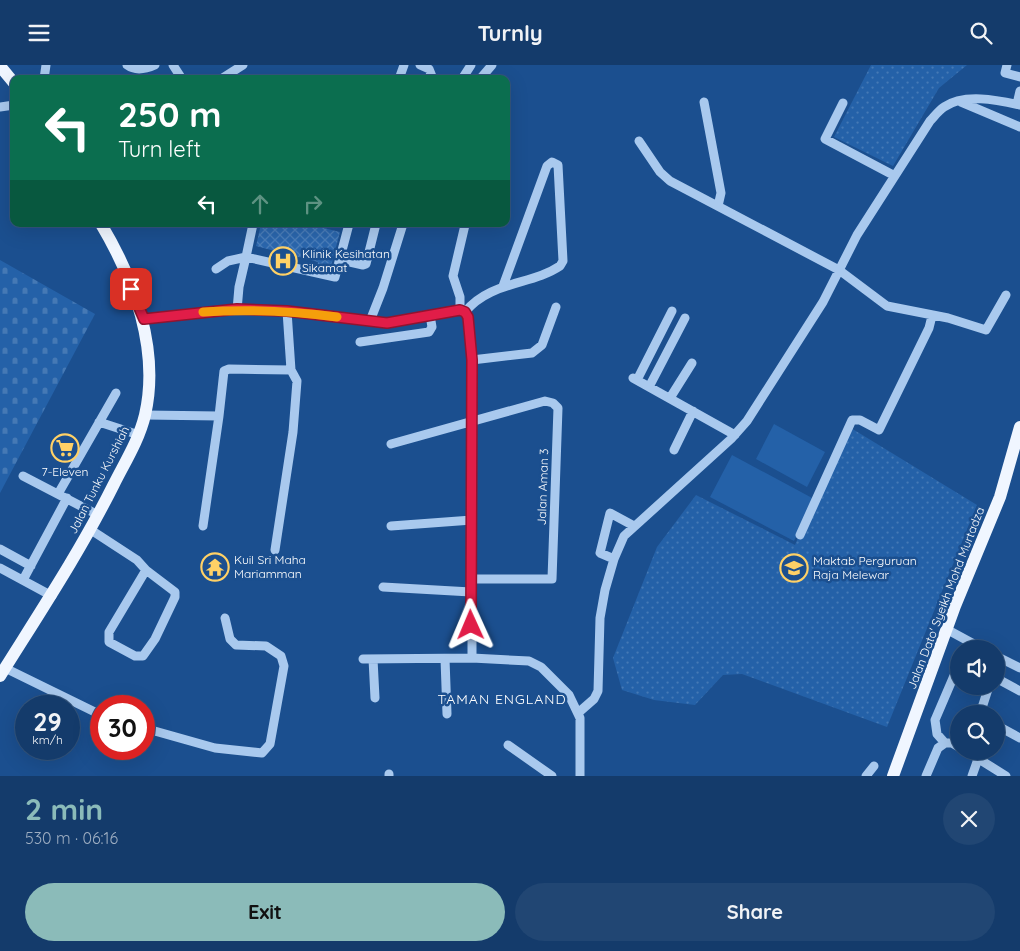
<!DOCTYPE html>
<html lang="en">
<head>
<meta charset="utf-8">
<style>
  :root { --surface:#143b6b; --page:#214673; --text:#f1f3f6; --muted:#9dadc1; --line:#33557e; --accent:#8bbbb9 }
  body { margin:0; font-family:Quicksand,sans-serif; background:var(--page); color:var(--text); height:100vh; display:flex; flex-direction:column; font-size:19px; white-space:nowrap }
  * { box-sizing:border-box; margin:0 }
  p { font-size:16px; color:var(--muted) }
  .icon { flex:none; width:28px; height:28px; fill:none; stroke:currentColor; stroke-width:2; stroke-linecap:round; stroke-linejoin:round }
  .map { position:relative; height:711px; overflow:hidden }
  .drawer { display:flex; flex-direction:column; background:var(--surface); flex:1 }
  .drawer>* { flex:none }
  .hud { position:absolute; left:10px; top:10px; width:500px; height:152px; border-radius:10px; box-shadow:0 5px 20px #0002,0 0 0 1px var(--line); background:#0b6e4f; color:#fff; overflow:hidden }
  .controls { position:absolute; left:950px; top:575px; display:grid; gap:10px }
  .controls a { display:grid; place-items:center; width:55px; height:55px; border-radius:50%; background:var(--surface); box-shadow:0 5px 20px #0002,0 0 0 1px var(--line); font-size:25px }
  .speed { position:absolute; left:15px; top:630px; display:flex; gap:10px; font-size:25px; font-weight:700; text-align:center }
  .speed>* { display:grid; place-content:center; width:65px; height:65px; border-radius:50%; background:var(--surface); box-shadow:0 5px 20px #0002,0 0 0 1px var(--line); line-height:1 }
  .speed small { font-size:12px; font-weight:400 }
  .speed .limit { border:8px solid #d22; background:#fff; color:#111 }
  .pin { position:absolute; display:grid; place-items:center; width:42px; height:42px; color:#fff; margin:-21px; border-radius:10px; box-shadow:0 2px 8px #0006 }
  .me { position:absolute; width:55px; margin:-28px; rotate:359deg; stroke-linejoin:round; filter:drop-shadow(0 0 4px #0008) }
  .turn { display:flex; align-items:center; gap:18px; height:105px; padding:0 25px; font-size:22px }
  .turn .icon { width:65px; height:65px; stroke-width:2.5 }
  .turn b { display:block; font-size:35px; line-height:42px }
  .lanes { display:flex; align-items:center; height:48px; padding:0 25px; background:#0003; justify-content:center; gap:25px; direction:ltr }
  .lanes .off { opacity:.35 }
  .round { display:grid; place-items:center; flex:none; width:52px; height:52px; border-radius:26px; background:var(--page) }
  .head { display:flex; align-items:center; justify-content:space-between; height:85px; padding:0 25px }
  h1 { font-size:30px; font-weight:700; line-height:38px; color:var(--accent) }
  .primary-button { display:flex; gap:10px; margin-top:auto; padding:10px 25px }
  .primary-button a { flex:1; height:58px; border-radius:30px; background:var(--accent); color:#111; font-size:20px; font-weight:700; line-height:58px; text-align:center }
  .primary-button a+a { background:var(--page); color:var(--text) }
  header { display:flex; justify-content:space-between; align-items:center; height:65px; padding:0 25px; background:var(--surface); font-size:22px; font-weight:700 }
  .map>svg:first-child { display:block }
</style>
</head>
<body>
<header><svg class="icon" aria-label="menu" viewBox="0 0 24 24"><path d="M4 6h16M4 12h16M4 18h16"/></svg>Turnly<svg class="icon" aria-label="search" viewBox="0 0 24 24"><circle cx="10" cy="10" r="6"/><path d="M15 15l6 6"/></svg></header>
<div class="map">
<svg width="1020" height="711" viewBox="0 0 1020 711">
  <defs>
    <pattern id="grass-dots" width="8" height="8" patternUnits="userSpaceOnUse" patternTransform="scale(1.25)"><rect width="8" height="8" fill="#2461a8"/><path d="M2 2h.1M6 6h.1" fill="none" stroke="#4579b5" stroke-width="1.8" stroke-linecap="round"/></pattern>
    <pattern id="cemetery-stones" width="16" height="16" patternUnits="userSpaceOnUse" patternTransform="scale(1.25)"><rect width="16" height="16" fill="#2461a8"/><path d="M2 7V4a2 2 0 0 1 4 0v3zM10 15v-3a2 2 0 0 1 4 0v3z" fill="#4579b5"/></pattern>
    <pattern id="building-cross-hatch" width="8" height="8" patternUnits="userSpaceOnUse" patternTransform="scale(1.25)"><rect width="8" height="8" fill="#2a66ad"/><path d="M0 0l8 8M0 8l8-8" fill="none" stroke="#4a7db9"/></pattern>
  </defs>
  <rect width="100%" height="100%" fill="#1b4f8f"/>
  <path fill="url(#grass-dots)" d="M871 0H967L939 23 893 101 834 72Z
    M846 360 977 440 887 662 742 609 723 610 695 640 654 635 622 625 613 593 657 482 696 430 795 480Z"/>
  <path fill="url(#cemetery-stones)" d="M0 195 95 249 0 428Z"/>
  <path fill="#2461a8" d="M774 359 825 387 807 422 756 394Z
    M732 390 814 434 794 476 710 432Z"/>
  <path fill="url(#building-cross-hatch)" d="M261 159H307L340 167 330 205 317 202 318 197 287 189 285 194 273 192 275 186 256 181Z"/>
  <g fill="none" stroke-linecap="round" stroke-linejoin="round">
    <path stroke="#a9c9ee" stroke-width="9" d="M127 0C135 6 146 4 155 0
      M173 0 182 14
      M420 0 429 4 433 14
      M1007 0 1005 8 1020 12
      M44 14 46 0
      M221 14 243 0
      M399 14 404 0
      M462 14 471 0
      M480 14 492 0
      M704 37 721 128 718 141
      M961 37 1020 62
      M843 38 825 74 895 111
      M1017 39 1020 26
      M0 42 14 40
      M639 76 660 107 670 116 839 205 887 241 948 253 986 265 1006 230
      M253 159 246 192 335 212 349 159
      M341 195 363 200 366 199 376 159
      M216 204 228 196 246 192 239 222 237 245
      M460 245V232L453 211 465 160
      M465 247C490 216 532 220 560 201L563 196 558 100 552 97 547 101 503 221
      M465 247 468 252 472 295V593
      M144 254 237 245 287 246 387 258 460 245 465 247
      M370 256 383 223 403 159
      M360 277 429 267 432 262 430 250
      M472 295 532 288 542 280 556 242
      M633 313 735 370
      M637 315 672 246
      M649 322 685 253
      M670 333 692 298
      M145 350 219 351 224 306 229 304 291 305
      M99 357 139 370
      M391 379 545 336 553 338 558 343 552 514H472
      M674 385 693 346
      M23 411 98 450
      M58 429 116 328
      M203 461 219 351
      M391 461 472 455
      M91 465 137 495 146 505 175 527V532L155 574 143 591H135L109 577V567L146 505
      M800 470 852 355H860L879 365 929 263 932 251
      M0 484 31 501
      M275 485 293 367 297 316 291 305 287 246
      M614 494 600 488 610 448 634 461
      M0 503 52 531
      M23 515 67 433
      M383 522 471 527
      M948 565 983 584
      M996 591 1020 603
      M363 594 472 593 529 596 541 602 569 630 580 653V711
      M373 594 375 633
      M445 594 447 649
      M5 603 101 650
      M996 613 1020 626
      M578 648 594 634 598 626 600 553 605 525 614 494 624 471 731 374 747 356 823 237 857 170 930 56C934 52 938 46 944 42 964 28 997 35 1020 40
      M980 649 989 621
      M996 660 1020 673
      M144 663 215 683 262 688 270 679 284 601 281 591 266 581 236 580 230 574 225 553
      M945 678 937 669 935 655 959 599
      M945 678H952L959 682
      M508 680 552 711
      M966 686 1006 711
      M389 711V709
      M866 711 874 701
      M926 711 938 683 945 678
      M972 711 978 694"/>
    <path stroke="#f0f6ff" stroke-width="12" d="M0 1 14 18
      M0 611C40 547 80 487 114 419 125 397 139 375 145 350 160 285 134 214 101 159
      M893 711 955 541 1000 432 1020 362"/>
  </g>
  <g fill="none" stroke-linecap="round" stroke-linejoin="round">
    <g stroke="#92132f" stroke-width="12">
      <path id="route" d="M131 224 144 254 237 244 287 246 387 258 460 245 465 247 468 252 472 295 471 560"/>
    </g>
    <use href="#route" stroke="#e11d48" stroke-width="9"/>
    <path stroke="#f59e0b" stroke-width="9" d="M203 247C248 244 292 246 337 252"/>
  </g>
  <defs>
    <g id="hospital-ring" transform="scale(1.4375)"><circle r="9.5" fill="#1b4f8f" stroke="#ffd166" stroke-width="1.5"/><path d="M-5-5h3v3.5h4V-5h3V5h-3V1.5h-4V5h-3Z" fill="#ffd166"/></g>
    <g id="supermarket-ring" transform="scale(1.4375)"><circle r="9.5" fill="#1b4f8f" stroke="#ffd166" stroke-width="1.5"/><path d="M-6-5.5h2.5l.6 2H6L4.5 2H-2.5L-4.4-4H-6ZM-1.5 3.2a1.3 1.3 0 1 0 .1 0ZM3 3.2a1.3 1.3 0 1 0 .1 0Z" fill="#ffd166"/></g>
    <g id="temple-ring" transform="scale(1.4375)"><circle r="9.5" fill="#1b4f8f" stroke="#ffd166" stroke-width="1.5"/><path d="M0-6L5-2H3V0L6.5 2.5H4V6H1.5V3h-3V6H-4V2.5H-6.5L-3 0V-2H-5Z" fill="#ffd166"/></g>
    <g id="university-ring" transform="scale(1.4375)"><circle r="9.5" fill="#1b4f8f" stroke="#ffd166" stroke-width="1.5"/><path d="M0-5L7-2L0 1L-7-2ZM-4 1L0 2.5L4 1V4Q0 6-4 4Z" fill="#ffd166"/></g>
  </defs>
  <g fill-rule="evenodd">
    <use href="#hospital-ring" x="283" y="196"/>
    <use href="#supermarket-ring" x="65" y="383"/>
    <use href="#temple-ring" x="215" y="502"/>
    <use href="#university-ring" x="794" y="503"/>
  </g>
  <g text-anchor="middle" stroke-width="5" stroke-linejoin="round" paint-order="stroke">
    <g font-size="12" fill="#fff" stroke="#1b4f8f" text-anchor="start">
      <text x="302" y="193">Klinik Kesihatan<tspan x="302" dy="14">Sikamat</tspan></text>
      <text x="65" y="411" text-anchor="middle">7-Eleven</text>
      <text x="234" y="499">Kuil Sri Maha<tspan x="234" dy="14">Mariamman</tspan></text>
      <text x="813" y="500">Maktab Perguruan<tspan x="813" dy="14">Raja Melewar</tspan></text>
    </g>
    <g font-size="12" fill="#fff" stroke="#1b4f8f">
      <text transform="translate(99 415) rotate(-63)" y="4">Jalan Tunku Kurshiah</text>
      <text transform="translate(543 422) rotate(-88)" y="4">Jalan Aman 3</text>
      <text transform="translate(946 533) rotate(-69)" y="4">Jalan Dato' Syeikh Mohd Murtadza</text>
    </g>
    <g font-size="14" letter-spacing="1" fill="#fff" stroke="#1b4f8f">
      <text x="502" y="639">TAMAN ENGLAND</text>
    </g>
  </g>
</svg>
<div class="controls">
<a><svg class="icon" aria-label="sound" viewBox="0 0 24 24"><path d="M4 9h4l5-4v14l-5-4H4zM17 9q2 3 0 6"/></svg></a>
<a><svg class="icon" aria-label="search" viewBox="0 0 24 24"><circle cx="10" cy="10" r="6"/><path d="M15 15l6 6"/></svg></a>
</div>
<div class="speed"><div>29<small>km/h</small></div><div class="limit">30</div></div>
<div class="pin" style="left:131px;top:224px;background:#d93025"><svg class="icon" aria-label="arrive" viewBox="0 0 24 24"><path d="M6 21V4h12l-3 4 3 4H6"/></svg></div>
<svg class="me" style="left:471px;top:560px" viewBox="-20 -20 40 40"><path d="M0-17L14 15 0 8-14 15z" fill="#e11d48" stroke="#fff" stroke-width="4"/></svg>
<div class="hud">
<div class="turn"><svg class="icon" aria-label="left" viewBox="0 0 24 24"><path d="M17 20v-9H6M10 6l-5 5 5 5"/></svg><div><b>250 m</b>Turn left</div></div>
<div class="lanes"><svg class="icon" aria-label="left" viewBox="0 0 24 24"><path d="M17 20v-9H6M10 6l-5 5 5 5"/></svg><svg class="icon off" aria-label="ahead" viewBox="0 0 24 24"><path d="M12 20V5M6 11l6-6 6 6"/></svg><svg class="icon off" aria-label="right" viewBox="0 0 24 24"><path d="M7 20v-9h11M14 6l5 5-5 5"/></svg></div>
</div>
</div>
<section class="drawer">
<div class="head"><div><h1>2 min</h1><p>530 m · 06:16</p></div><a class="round"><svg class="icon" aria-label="close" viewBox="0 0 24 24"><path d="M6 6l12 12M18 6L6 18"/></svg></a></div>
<div class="primary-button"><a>Exit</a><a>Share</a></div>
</section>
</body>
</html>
